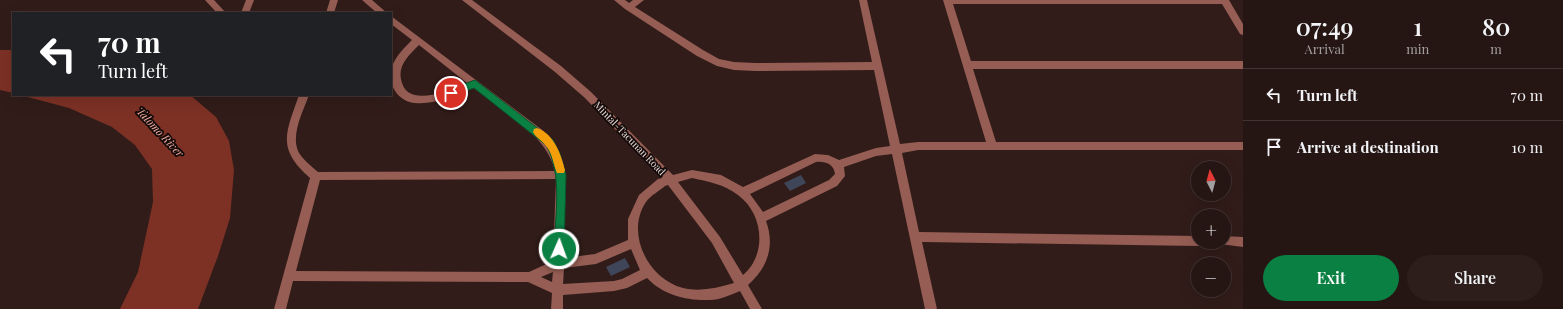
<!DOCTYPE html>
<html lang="en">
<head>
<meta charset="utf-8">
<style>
  :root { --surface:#251513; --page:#2d1e1c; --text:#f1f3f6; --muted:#a39fa0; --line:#423433; --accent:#0b8043 }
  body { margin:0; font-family:"Playfair Display",serif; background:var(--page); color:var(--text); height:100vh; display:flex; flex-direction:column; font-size:15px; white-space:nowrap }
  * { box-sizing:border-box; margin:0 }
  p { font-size:13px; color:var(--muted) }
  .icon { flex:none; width:22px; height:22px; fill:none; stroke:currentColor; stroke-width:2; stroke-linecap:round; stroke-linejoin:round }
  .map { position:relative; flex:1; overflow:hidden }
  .drawer { display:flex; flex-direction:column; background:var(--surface); width:320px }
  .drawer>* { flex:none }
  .guide { position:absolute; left:12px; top:12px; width:380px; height:84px; border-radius:0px; box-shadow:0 4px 16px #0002,0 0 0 1px var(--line); background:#202124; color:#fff; overflow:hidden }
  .needle { width:26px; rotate:354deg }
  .buttons { position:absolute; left:1191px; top:161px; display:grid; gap:8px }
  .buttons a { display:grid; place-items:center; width:40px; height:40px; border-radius:50%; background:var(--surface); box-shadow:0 4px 16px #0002,0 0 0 1px var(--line); font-size:20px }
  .pin { position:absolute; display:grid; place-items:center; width:34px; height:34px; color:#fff; margin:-17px; border:2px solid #fff; border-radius:50%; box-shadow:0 1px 4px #0007 }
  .me { position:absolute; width:44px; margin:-22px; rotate:2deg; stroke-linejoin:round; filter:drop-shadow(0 0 3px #0008) }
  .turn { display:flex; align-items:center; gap:14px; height:84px; padding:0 20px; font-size:18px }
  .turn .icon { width:52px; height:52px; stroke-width:2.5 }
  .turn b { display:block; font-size:28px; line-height:34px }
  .eta { display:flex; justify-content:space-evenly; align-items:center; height:68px; text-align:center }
  .eta b { font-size:24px; font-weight:600; line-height:28px }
  .cta { display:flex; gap:8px; margin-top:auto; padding:8px 20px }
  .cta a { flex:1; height:46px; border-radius:24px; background:var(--accent); color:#fff; font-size:16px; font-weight:600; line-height:46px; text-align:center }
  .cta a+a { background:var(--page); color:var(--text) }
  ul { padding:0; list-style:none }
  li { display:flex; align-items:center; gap:12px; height:52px; padding:0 20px; border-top:1px solid var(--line) }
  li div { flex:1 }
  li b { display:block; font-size:15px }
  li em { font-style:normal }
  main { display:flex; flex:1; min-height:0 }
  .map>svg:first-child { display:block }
</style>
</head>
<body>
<main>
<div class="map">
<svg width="1243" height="309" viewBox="0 0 1243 309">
  <rect width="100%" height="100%" fill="#311c19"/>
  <path fill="#7d3125" d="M0 50H13V93L0 90Z
    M20 95H190L216 117 229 141 234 170 230 218 218 256 198 309H120L138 272 153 202 152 169 135 145 112 127 69 108Z"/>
  <path fill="#3f4659" d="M801 175 806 183 790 191 784 183Z
    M625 258 630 267 611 276 606 267Z"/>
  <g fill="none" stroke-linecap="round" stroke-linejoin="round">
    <path fill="#955d53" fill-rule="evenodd" d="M205 0H214L226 13H217Z
      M246 0H254L249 13H241Z
      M330 0H338L334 13H326Z
      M362 0H372L387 13H377Z
      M462 0H472L561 66 591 92 673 175 692 170 721 175 743 187 815 154 828 155 839 160 876 148 890 146 874 70 755 71 734 70 717 66 697 56 625 9 614 0H625L629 3 633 0H644L635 7 703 50 719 59 734 62 755 63 872 62 859 0H867L900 144 918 142H986L943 0H1229L1243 24V35L1240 34 1222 4H953L971 61H1243V69H973L996 142H1243V150H918L902 153 919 232 1198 236V242H1203L1202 244 1198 246 922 242 937 309H925L892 154 876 156 844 167 845 176 837 186 766 221C775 245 768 268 748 285L762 309H750L740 291C731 295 719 300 710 300 687 301 663 295 647 278L627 288 614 291 563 295V309H551L552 293 528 282 293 281 286 309H274L310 178C276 148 286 133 299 95H309C303 111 291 134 298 151 302 159 311 166 318 172L555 171C547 135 502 110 474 88 456 95 435 105 415 103 396 101 386 82 393 64 397 55 405 47 412 40L391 24V16L541 129C568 155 566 174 565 209 565 225 564 242 564 258L595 254 628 240V219L639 195 658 179 662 178 585 98 555 72ZM419 45 467 83C449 90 406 110 401 79 398 65 409 55 419 45ZM816 162C825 161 834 164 835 174L829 180 763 212 750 194ZM692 178C710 182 723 184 738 195 764 214 767 255 743 275L720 237 678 182ZM556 179 553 261 529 272 296 271 320 180ZM668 185 712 243 734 283C717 288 700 292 683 288 648 279 625 233 646 202 650 196 659 191 665 186ZM631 249 640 270 622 279 614 281 563 284 564 268 596 264ZM553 272 552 282 541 277Z
      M1224 236 1243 237V247L1220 244 1219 242H1224Z"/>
  </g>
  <path fill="#0b8043" stroke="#07532c" d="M475 80 553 140 560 154 566 175 564 249 563 253 559 254 556 253 554 249C555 216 563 175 546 145L474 88 451 96 448 95 447 93 448 90Z"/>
  <path fill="#f59e0b" d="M537 128C554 134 561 154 565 170L564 173H557C553 164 553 154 546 146 542 140 536 138 533 132L534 129Z"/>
  <g text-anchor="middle" stroke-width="3.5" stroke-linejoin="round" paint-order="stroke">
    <g font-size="10" fill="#e9dbd8" stroke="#120908">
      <text transform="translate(630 138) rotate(46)" y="4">Mintal-Tacunan Road</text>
    </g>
    <g font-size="11" font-style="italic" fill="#f2aea1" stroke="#120908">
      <text transform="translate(160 132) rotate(47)" y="4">Talomo River</text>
    </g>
  </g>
</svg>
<div class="buttons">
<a><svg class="needle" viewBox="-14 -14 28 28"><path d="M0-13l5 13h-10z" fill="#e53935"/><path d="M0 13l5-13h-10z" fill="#a39fa0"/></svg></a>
<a>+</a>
<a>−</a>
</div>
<div class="pin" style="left:451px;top:93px;background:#d93025"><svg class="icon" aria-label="arrive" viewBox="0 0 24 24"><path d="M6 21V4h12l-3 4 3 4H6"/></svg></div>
<svg class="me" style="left:559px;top:249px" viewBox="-20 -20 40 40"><circle r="17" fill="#0b8043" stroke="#fff" stroke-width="3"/><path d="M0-11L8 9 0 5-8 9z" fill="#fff"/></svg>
<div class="guide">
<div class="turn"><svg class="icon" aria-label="left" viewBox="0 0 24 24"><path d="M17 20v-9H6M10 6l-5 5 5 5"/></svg><div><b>70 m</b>Turn left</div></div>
</div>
</div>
<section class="drawer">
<div class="eta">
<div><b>07:49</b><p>Arrival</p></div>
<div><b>1</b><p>min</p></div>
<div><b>80</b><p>m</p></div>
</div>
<ul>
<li><svg class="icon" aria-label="left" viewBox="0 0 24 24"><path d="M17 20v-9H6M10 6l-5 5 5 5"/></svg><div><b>Turn left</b></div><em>70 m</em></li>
<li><svg class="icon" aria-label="arrive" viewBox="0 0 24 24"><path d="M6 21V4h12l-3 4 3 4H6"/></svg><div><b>Arrive at destination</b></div><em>10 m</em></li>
</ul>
<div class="cta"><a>Exit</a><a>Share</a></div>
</section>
</main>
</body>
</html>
